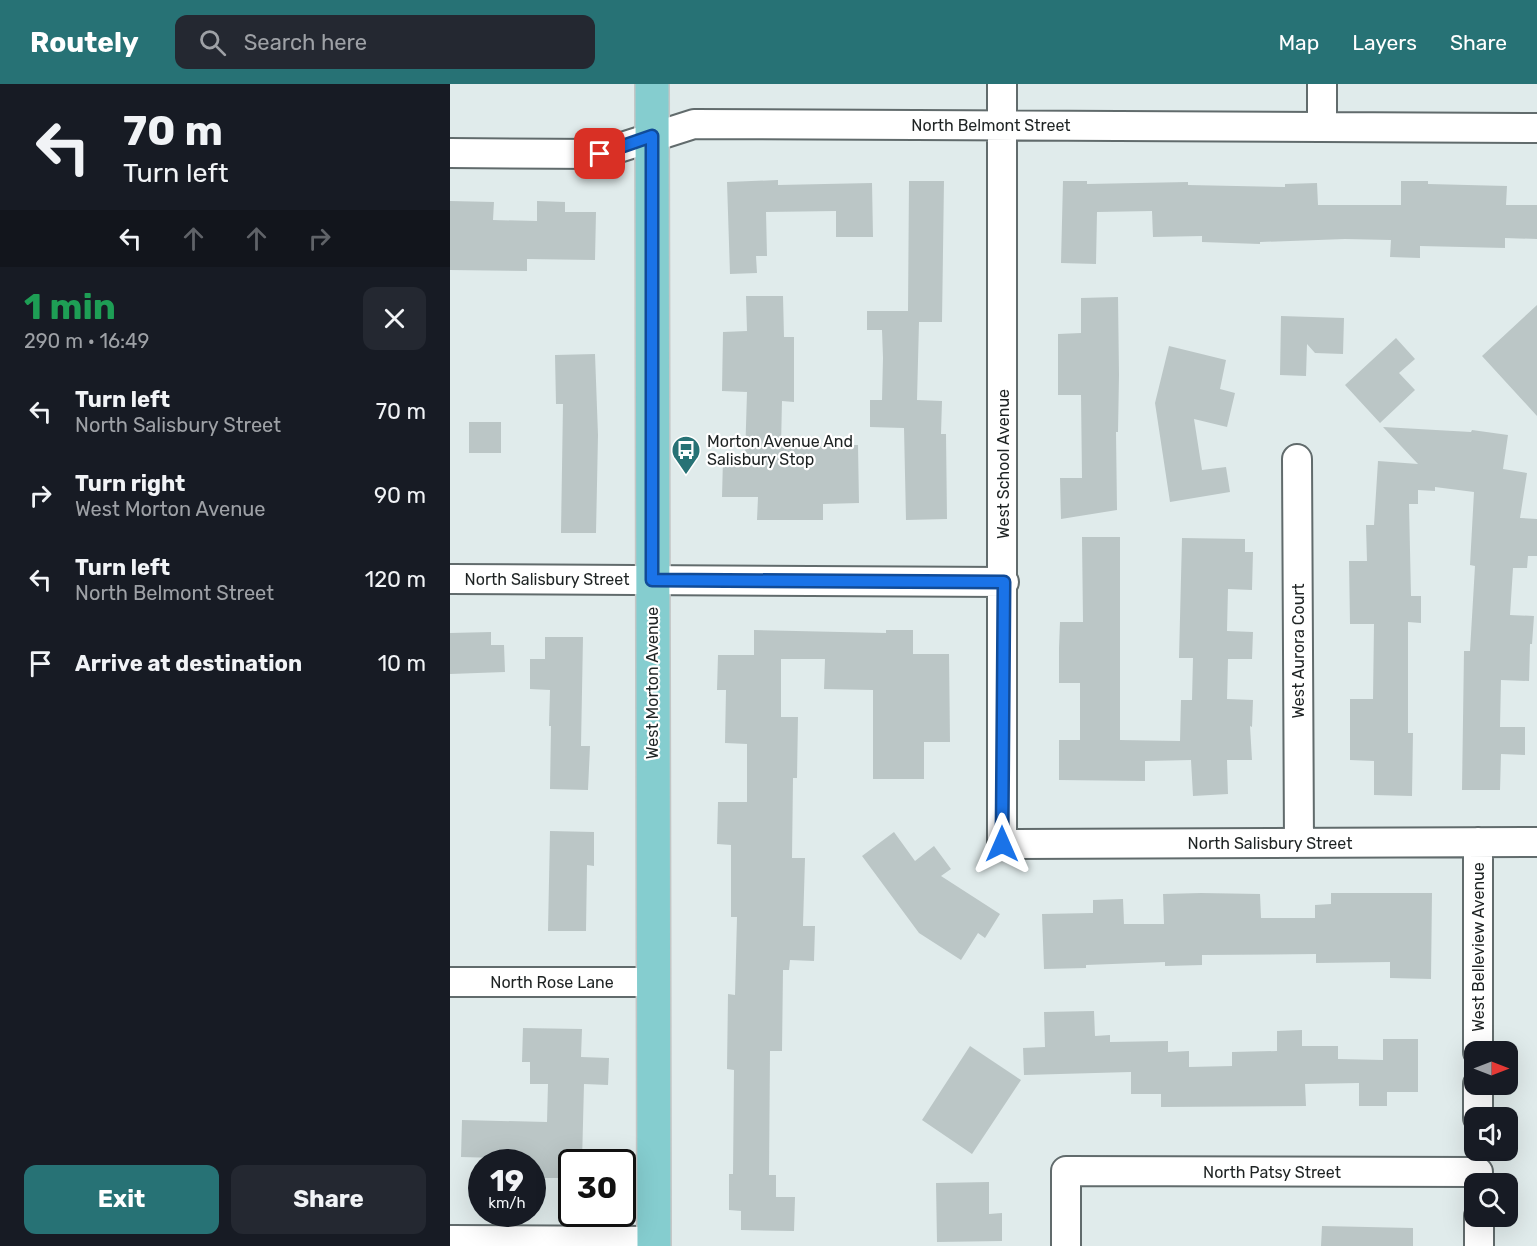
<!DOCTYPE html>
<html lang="en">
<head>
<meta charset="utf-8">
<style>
  :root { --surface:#171b24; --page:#242831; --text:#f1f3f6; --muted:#9ea1a6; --accent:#277275 }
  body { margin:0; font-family:Rubik,sans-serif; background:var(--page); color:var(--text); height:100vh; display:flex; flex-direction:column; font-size:22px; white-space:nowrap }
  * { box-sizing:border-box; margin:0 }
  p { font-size:20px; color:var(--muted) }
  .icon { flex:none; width:33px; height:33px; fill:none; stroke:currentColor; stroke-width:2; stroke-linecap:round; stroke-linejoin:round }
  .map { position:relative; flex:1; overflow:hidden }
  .drawer { display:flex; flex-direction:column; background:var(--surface); width:450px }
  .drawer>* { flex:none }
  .top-card { background:#171b24; color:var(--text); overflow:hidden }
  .needle { width:39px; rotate:90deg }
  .tools { position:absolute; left:1014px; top:957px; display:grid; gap:12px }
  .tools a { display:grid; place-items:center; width:54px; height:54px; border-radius:12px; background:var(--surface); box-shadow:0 6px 24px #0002; font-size:30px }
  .speed { position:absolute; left:18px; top:1065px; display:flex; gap:12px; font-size:30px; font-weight:700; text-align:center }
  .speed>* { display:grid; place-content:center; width:78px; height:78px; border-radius:50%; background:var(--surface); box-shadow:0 6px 24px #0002; line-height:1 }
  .speed small { font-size:15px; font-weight:400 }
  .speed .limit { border:3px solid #111; border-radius:9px; background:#fff; color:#111 }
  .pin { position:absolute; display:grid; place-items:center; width:51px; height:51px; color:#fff; margin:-26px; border-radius:12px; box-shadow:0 3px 9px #0006 }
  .me { position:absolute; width:66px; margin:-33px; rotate:0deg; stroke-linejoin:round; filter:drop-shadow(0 0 4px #0008) }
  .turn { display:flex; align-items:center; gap:21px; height:126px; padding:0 24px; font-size:27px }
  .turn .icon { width:78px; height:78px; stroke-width:2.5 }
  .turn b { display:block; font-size:42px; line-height:51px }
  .lanes { display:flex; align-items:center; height:57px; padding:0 24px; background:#0003; justify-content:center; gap:30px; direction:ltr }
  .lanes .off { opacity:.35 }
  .round { display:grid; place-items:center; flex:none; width:63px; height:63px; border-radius:12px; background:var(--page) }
  .summary { display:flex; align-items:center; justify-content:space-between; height:102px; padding:0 24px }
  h1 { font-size:36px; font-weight:700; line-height:45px; color:#1e9e55 }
  .button { display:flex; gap:12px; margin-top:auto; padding:12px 24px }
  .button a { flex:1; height:69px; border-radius:12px; background:var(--accent); color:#fff; font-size:24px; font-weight:700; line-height:69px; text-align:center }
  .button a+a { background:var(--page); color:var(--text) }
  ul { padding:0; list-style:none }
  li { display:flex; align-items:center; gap:18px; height:84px; padding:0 24px }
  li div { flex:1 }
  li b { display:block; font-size:22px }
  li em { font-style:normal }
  header { display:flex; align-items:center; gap:36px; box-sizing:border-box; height:84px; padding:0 30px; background:var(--accent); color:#fff }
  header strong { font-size:28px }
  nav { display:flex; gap:33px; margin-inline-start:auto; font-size:21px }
  .search { width:420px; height:54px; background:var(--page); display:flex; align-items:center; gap:15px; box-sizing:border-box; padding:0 21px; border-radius:12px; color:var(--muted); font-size:22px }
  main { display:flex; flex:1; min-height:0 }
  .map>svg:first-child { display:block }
</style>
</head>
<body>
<header>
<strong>Routely</strong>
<div class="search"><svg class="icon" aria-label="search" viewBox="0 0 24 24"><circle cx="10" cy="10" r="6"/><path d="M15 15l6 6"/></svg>Search here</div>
<nav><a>Map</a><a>Layers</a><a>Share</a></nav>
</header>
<main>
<section class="drawer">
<div class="top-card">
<div class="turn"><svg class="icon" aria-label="left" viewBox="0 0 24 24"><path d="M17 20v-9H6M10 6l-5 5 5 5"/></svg><div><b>70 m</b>Turn left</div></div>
<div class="lanes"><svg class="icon" aria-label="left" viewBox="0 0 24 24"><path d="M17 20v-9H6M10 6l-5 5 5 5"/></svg><svg class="icon off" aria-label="ahead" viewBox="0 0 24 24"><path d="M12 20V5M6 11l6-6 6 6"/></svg><svg class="icon off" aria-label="ahead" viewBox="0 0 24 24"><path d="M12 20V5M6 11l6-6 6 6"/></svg><svg class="icon off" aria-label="right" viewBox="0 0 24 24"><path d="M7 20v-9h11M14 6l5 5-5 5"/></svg></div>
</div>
<div class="summary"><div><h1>1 min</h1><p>290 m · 16:49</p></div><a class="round"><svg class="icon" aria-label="close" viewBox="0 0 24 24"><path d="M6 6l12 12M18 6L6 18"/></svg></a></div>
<ul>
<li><svg class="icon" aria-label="left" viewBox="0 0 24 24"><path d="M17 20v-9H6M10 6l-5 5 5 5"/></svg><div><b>Turn left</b><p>North Salisbury Street</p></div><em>70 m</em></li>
<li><svg class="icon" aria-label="right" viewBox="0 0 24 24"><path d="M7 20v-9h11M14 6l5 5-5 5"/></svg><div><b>Turn right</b><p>West Morton Avenue</p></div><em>90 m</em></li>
<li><svg class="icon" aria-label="left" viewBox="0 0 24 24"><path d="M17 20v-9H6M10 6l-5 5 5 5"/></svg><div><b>Turn left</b><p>North Belmont Street</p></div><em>120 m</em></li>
<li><svg class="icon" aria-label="arrive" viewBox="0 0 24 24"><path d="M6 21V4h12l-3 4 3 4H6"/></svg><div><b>Arrive at destination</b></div><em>10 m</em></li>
</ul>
<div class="button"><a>Exit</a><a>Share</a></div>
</section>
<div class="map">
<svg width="1087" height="1162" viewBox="0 0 1087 1162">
  <rect width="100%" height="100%" fill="#e0ebeb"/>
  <path fill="#bbc6c6" d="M328 96V101L422 99 423 153H386V127L316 128 317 172H306L307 189 280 190 277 98Z
    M459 97H494L492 238H469L467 316 492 317 491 350H496L497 435 456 436 454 344 420 343V316H432L433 274 432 246H417V227H458Z
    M613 97H637V100L738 98V101L835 103V100L867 99 868 121H951V97H978V100L1057 102 1056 121H1087V155L1055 154V164L970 162V174L940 173 941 156 895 155 810 158V160L752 158V152L703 153 702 127 647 128 646 180 611 179Z
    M0 117 44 118 43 136 87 137V117L115 118V128H146L145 176 77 175V187L0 186Z
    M296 212H333L334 253H344V318L332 317 331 362 408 361 409 419 373 420V436H307L308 413H272L273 375H295L297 308 272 307 273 248 297 247Z
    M668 213 669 291 668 348H666L667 426 611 435 610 394H632L631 311H608V250L631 249V214Z
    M1087 221V332L1032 272Z
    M831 232 894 234 893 270 865 269 857 260 856 292 830 291Z
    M946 254 965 275 949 289 965 306 930 339 895 301Z
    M719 262 776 276 770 305 785 309 777 343 744 335 752 386 776 383 780 408 720 418 705 319Z
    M145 270 148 351 146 449H111L113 320H106L105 271Z
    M19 338H51V369H19Z
    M933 343 1021 348 1022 346 1058 351 1053 385 1077 389 1070 434 1087 435V472H1078L1077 484H1063L1060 531 1084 532 1082 560H1080L1079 597 1051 596 1050 643H1075V671L1051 670 1050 706H1012L1014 567H1020L1025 482 1020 481 1024 408 985 403V407L968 406V420H959L961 512H971V539L958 538V649H963L962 712 924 711V677L900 676V615H923L924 540H900L899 477H917L916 441H924L928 377 968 380Z
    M632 453H670V656L730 657 731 616H742L743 574H729L732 454 795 455V468H803L802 506 778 505 777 547 803 548 802 575H778L777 615 803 616 802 643 800 642 802 676H777L778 710 743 712 741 676 695 677V697L609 696V656H630V599H609V564L610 538H633Z
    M304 546 436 549V546H463V570H499L500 658H474V695H423V606L374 605 375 575H331V633H348L347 694H343L342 774H355L353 842H365L364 877 340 876 339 886H333L332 967H320L319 1091H326V1113H345L344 1147 291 1146V1127L279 1126V1090H283L284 986 277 985 278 910 285 911 287 833H281V761L267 760 268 718H297V660L275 659 276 606H267L268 571H304Z
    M41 548V561H54L55 588 0 590V549Z
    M95 553H133L131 662H140L138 706 100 705 101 642H99L100 606 80 605V575H95Z
    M100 747 144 748V782L137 781 136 847H98Z
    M444 748 465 777 484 762 501 785 491 792 550 830 535 854 528 849 511 876 469 849 412 772Z
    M751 809 810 810 811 834H865V821L881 820V809H982L981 895 940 894V878L866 879V870L752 871V881L715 882V878L636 881V884L594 885 592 830 643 829V816L673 815 674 840H714L713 810Z
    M644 927 645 952 660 951V958L718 957V968L739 967V983L782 982V968L827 967V947L852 946V962H888V975L933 976V955H968V1008H937V1022H909V999L855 1000 856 1022 711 1023V1010H681V988L574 991 573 964 595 963 594 928Z
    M73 944 132 945 131 973 159 974 158 1001 134 1000 132 1078H122V1094H82V1078H48V1074L11 1073 12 1036 97 1038 98 1000H80V978H72Z
    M520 962 571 996 522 1070 472 1036Z
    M539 1098V1130L552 1129V1157L487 1158 486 1099Z
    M872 1142 963 1144V1162H871Z"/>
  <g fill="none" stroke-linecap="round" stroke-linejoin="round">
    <g stroke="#616b6c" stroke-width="32">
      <path id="minor" d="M552 0V760L1087 758
        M872 0V43
        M0 69 150 70 244 40 1087 44
        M847 375 849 759
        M0 495 554 498
        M1028 758V968
        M0 898H204
        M1028 1000V1034
        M1029 1132V1162
        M0 1156 204 1157
        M616 1162V1087L1028 1088"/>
    </g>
    <g stroke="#c4c6c6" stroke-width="36">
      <path id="major" d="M202 0 204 1162"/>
    </g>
    <use href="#minor" stroke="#fff" stroke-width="28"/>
    <use href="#major" stroke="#85cdcf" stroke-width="33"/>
  </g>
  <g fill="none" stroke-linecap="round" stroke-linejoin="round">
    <g stroke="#114b97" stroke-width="15">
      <path id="route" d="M150 70 202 52V496L554 498 552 760"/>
    </g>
    <use href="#route" stroke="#1a73e8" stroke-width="10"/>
  </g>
  <defs>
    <g id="bus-pin" transform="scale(1.5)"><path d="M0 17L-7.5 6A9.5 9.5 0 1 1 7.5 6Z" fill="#277275" stroke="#fff"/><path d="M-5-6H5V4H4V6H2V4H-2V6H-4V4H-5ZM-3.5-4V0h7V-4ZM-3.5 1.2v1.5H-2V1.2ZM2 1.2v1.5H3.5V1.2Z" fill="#fff"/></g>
  </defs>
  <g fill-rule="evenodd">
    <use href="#bus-pin" x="236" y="366"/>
  </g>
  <g text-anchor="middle" stroke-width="4.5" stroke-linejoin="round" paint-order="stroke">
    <g font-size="16" fill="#1e2323" stroke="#fff">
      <text x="541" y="47">North Belmont Street</text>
      <text transform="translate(553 380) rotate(-90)" y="6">West School Avenue</text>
      <text x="97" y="501">North Salisbury Street</text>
      <text transform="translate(848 567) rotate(-90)" y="6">West Aurora Court</text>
      <text transform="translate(202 599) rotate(-90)" y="6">West Morton Avenue</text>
      <text x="820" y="765">North Salisbury Street</text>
      <text transform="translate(1028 863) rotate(-90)" y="6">West Belleview Avenue</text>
      <text x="102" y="904">North Rose Lane</text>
      <text x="822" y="1094">North Patsy Street</text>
    </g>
    <g font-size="16" fill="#1e2323" stroke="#fff" text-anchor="start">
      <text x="257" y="363">Morton Avenue And<tspan x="257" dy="18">Salisbury Stop</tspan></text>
    </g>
  </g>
</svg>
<div class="tools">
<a><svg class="needle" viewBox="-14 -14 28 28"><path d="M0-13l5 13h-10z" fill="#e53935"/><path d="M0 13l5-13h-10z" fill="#9ea1a6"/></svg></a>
<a><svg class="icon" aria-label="sound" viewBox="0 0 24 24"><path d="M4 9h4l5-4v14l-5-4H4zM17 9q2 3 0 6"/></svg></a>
<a><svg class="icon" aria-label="search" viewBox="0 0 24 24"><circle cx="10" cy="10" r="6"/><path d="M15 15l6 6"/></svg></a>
</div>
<div class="speed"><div>19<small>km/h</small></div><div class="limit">30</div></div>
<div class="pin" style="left:150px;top:70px;background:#d93025"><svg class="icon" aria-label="arrive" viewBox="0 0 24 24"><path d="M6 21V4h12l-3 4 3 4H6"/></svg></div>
<svg class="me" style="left:552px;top:760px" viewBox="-20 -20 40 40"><path d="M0-17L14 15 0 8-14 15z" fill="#1a73e8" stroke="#fff" stroke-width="4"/></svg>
</div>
</main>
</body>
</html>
